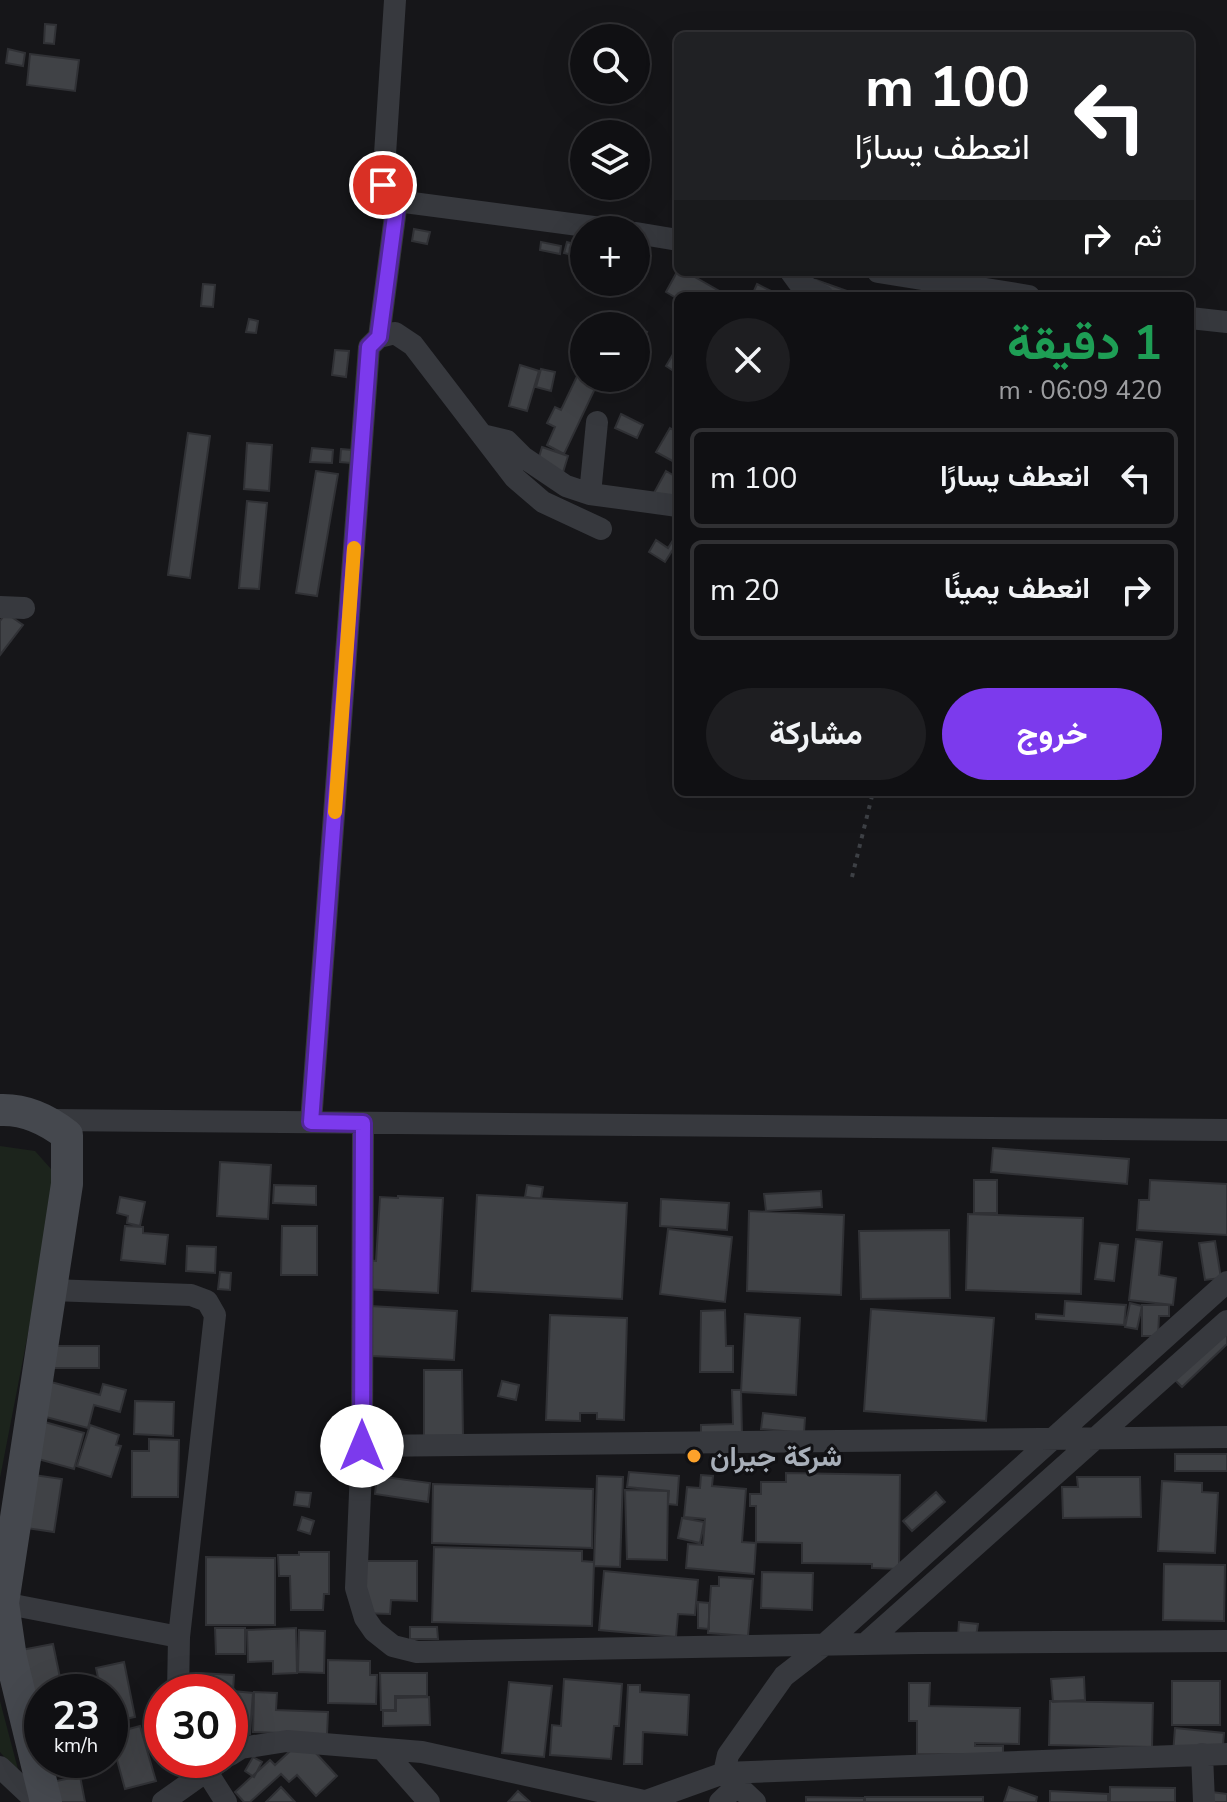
<!DOCTYPE html>
<html lang="ar">
<head>
<meta charset="utf-8">
<style>
  :root { --surface:#101013; --page:#1e1e21; --text:#f1f3f6; --muted:#9c9da0; --line:#303033; --accent:#7c3aed }
  body { margin:0; font-family:"Nunito Sans",Vazirmatn,sans-serif; background:var(--page); color:var(--text); direction:rtl; height:100vh; display:flex; flex-direction:column; font-size:30px; white-space:nowrap }
  * { box-sizing:border-box; margin:0 }
  p { font-size:26px; color:var(--muted) }
  .icon { flex:none; width:44px; height:44px; fill:none; stroke:currentColor; stroke-width:2; stroke-linecap:round; stroke-linejoin:round }
  .map { position:relative; flex:1; overflow:hidden; direction:ltr }
  .panel { position:absolute; left:674px; top:292px; width:520px; height:504px; display:flex; flex-direction:column; background:var(--surface); border-radius:12px; box-shadow:0 8px 32px #0002,0 0 0 2px var(--line); direction:rtl }
  .panel>* { flex:none }
  .guide { position:absolute; left:674px; top:32px; width:520px; height:244px; border-radius:12px; box-shadow:0 8px 32px #0002,0 0 0 2px var(--line); direction:rtl; background:#202124; color:#fff; overflow:hidden }
  .fabs { position:absolute; left:570px; top:24px; display:grid; gap:16px }
  .fabs a { display:grid; place-items:center; width:80px; height:80px; border-radius:50%; background:var(--surface); box-shadow:0 8px 32px #0002,0 0 0 2px var(--line); font-size:40px }
  .speed { position:absolute; left:24px; top:1674px; display:flex; gap:16px; font-size:40px; font-weight:700; text-align:center }
  .speed>* { display:grid; place-content:center; width:104px; height:104px; border-radius:50%; background:var(--surface); box-shadow:0 8px 32px #0002,0 0 0 2px var(--line); line-height:1 }
  .speed small { font-size:20px; font-weight:400 }
  .speed .limit { border:12px solid #d22; background:#fff; color:#111 }
  .pin { position:absolute; display:grid; place-items:center; width:68px; height:68px; color:#fff; margin:-34px; border:4px solid #fff; border-radius:50%; box-shadow:0 2px 8px #0007 }
  .me { position:absolute; width:88px; margin:-44px; rotate:0deg; stroke-linejoin:round; filter:drop-shadow(0 0 6px #0008) }
  .turn { display:flex; align-items:center; gap:28px; height:168px; padding:0 32px; font-size:36px }
  .turn .icon { width:104px; height:104px; stroke-width:2.5 }
  .turn b { display:block; font-size:56px; line-height:68px }
  .then { display:flex; align-items:center; height:76px; padding:0 32px; background:#0003; gap:16px; font-size:30px }
  .round { display:grid; place-items:center; flex:none; width:84px; height:84px; border-radius:42px; background:var(--page) }
  .head { display:flex; align-items:center; justify-content:space-between; height:136px; padding:0 32px }
  h1 { font-size:48px; font-weight:700; line-height:60px; color:#1e9e55 }
  .button { display:flex; gap:16px; margin-top:auto; padding:16px 32px }
  .button a { flex:1; height:92px; border-radius:48px; background:var(--accent); color:#fff; font-size:32px; font-weight:700; line-height:92px; text-align:center }
  .button a+a { background:var(--page); color:var(--text) }
  ul { padding:0; list-style:none }
  li { display:flex; align-items:center; gap:24px; height:100px; margin:0 16px 12px; padding:0 16px; border:4px solid var(--line); border-radius:12px }
  li div { flex:1 }
  li b { display:block; font-size:30px }
  li em { font-style:normal }
  .map>svg:first-child { display:block }
</style>
</head>
<body>
<div class="map">
<svg width="1227" height="1802" viewBox="0 0 1227 1802">
  <rect width="100%" height="100%" fill="#161619"/>
  <path fill="#1c241c" d="M0 1146 35 1151 51 1169 55 1194 0 1478Z
    M0 1701 19 1773 0 1752Z"/>
  <path fill="#404246" stroke="#303135" stroke-width="2" d="M45 24 56 25 54 44 44 43Z
    M8 49 25 53 23 66 6 63Z
    M30 54 79 60 75 91 27 85Z
    M414 229 430 232 427 244 412 241Z
    M541 242 561 246 560 254 540 250Z
    M567 242 584 247 582 257 564 253Z
    M678 270 686 272 728 296H678V299L666 292Z
    M816 280 853 293 852 296H810Z
    M203 284 215 285 213 307 201 306Z
    M757 284 771 291 769 296 753 293Z
    M249 319 258 321 256 333 246 332Z
    M636 326 647 332 636 351Z
    M335 350 349 351 346 377 332 375Z
    M675 351 678 353V374L666 366Z
    M520 365 539 371 527 411 509 406Z
    M581 368 584 369V378H600L564 454 547 445 555 427 547 423 555 407 561 410Z
    M541 369 555 372 551 391 536 387Z
    M621 414 643 425 637 438 615 428Z
    M670 428 678 433V464L656 452Z
    M188 433 210 436 190 578 168 575Z
    M247 443 272 445 269 491 244 489Z
    M542 447 568 456 561 479 535 471Z
    M312 448 333 450 332 463 310 462Z
    M341 449 352 450 351 463 340 462Z
    M316 471 338 474 317 596 296 593Z
    M666 471 678 478V504L654 493Z
    M247 501 267 503 259 589 239 588Z
    M677 534 678 555 672 551 665 562 649 552 656 540 668 548Z
    M6 613 23 625 0 655V621Z
    M993 1148 1129 1159 1127 1184 991 1172Z
    M220 1162 271 1165 268 1219 217 1216Z
    M974 1180H997V1213H974Z
    M1150 1180 1227 1184V1235L1137 1230 1139 1200H1149Z
    M274 1185 316 1186V1205L273 1203Z
    M527 1185 543 1187 541 1199 525 1197Z
    M821 1191 822 1207 766 1211 764 1194Z
    M477 1195 627 1203 622 1299 472 1291Z
    M398 1196 443 1198 438 1293 363 1289 365 1260 376 1261 380 1197 398 1198Z
    M120 1197 145 1202 140 1226 127 1223 128 1216 117 1213Z
    M661 1199 729 1203 727 1230 660 1226Z
    M749 1211 844 1215 841 1295 747 1291Z
    M968 1214 1083 1218 1081 1294 966 1290Z
    M125 1226 143 1227V1233L168 1235 165 1264 121 1260Z
    M282 1226H317V1275H281Z
    M668 1229 732 1237 725 1302 660 1294Z
    M949 1230 950 1298 861 1299 859 1231Z
    M1136 1239 1162 1242 1159 1275 1176 1278 1173 1305 1129 1300Z
    M1215 1241 1221 1278 1205 1280 1199 1243Z
    M1100 1243 1118 1245 1114 1281 1095 1279Z
    M187 1246 216 1247 215 1273 186 1271Z
    M220 1272 231 1273 230 1290 218 1289Z
    M1065 1301 1126 1305 1124 1325 1036 1319V1314L1064 1316Z
    M1130 1303 1142 1306 1137 1329 1125 1327Z
    M1142 1305H1169V1316H1159L1158 1336H1142Z
    M370 1306 457 1311 454 1360 372 1356Z
    M871 1309 994 1318 986 1421 864 1411Z
    M725 1310 726 1346H733V1372H700L701 1311Z
    M745 1314 800 1318 796 1395 741 1392Z
    M550 1315 627 1318 624 1420 597 1419V1413H580V1421L546 1420Z
    M1227 1318V1344L1182 1387 1168 1373Z
    M47 1346H99V1368H47Z
    M424 1370H462L463 1437H424Z
    M502 1381 519 1385 516 1400 498 1396Z
    M51 1382 100 1395 103 1384 126 1390 120 1412 94 1405 88 1428 42 1416Z
    M732 1390H741L742 1435H701V1425L733 1424Z
    M135 1401 174 1402 173 1436 134 1434Z
    M763 1413 805 1418 804 1433 761 1429Z
    M41 1421 84 1433 74 1469 31 1457Z
    M90 1425 119 1435 116 1445 121 1446 111 1477 77 1466Z
    M149 1439 179 1440 178 1497H132V1451H149Z
    M1175 1454H1227V1471H1175Z
    M629 1472 679 1476 677 1505 668 1504 669 1491 627 1487Z
    M786 1473 900 1475 899 1569 872 1568V1564L802 1563V1543L756 1542V1506H750V1494H761V1482H786Z
    M34 1475 62 1479 54 1532 26 1528Z
    M701 1475 713 1476 712 1486 746 1489 742 1542 756 1543 754 1574 686 1568 688 1544 703 1545 705 1519 684 1517 687 1487 700 1488Z
    M377 1476 430 1483 428 1502 375 1494Z
    M597 1476 623 1477 620 1567 594 1566Z
    M1077 1477H1140L1141 1517 1063 1518 1062 1487H1078Z
    M1162 1481 1202 1483V1492L1218 1493 1215 1553 1158 1551Z
    M433 1484 593 1489 592 1548 432 1543Z
    M625 1490 668 1491 667 1560 627 1559Z
    M296 1492 311 1493 309 1507 294 1505Z
    M936 1492 945 1502 912 1531 903 1521Z
    M302 1517 314 1521 310 1534 298 1530Z
    M682 1518 704 1522 700 1543 678 1538Z
    M434 1547 582 1551V1561L594 1562 592 1626 432 1622Z
    M299 1552H329V1594H324L323 1610H291L290 1576H279L278 1555H299Z
    M206 1557 275 1558V1625H206Z
    M362 1561H417V1601L391 1600 390 1614 361 1613Z
    M1164 1564 1225 1565 1224 1621 1163 1620Z
    M604 1571 698 1580 695 1615 678 1614 676 1637 599 1630Z
    M762 1572 813 1573 812 1610 761 1608Z
    M719 1577 753 1579 748 1636 708 1633 711 1586H719Z
    M698 1602 709 1603V1629L698 1628Z
    M959 1622 978 1624 976 1637 958 1636Z
    M410 1627H437L438 1639H410Z
    M215 1628H245V1654H216Z
    M296 1628 297 1673 273 1674V1661L248 1662 247 1630Z
    M299 1630 325 1631 324 1673 298 1672Z
    M53 1644 63 1692H42V1703L32 1705 21 1650Z
    M328 1660 370 1661V1675H377L376 1704 328 1703Z
    M124 1662 135 1717 110 1722V1692H101L96 1668Z
    M198 1673 234 1675 233 1691 253 1693 250 1734 230 1733V1692H197Z
    M380 1673H427V1696H395V1710H381Z
    M1084 1677 1085 1700 1053 1702 1051 1679Z
    M564 1679 622 1684 619 1726H614L611 1759 550 1755 552 1725 561 1726Z
    M1172 1681H1220V1725H1172Z
    M509 1682 552 1686 544 1757 502 1753Z
    M909 1683H930L929 1706 1020 1708 1019 1744 975 1743V1746H1003V1755L917 1754V1721H909Z
    M628 1685H640V1692L689 1695 687 1735 643 1732 642 1764H624Z
    M254 1692 277 1693 276 1710 328 1712 327 1735 253 1732Z
    M429 1697 430 1725 383 1726V1711H396V1698Z
    M1050 1701 1153 1703 1152 1747 1049 1745Z
    M140 1726 156 1781 125 1789 110 1734Z
    M1175 1728 1224 1733 1222 1758 1173 1754Z
    M303 1739 337 1776 316 1796 297 1775 289 1782 281 1774 250 1802H244L235 1792 270 1760 275 1765Z
    M253 1757 262 1762 254 1777 245 1771Z
    M49 1760H78L80 1765 52 1773Z
    M80 1776 85 1802H56L52 1782Z
    M281 1787 295 1802H266Z
    M1009 1787 1037 1797 1036 1802H1004Z
    M1110 1787 1175 1788V1802H1110Z
    M518 1791 530 1802H508Z
    M1050 1791 1108 1794V1802H1050Z
    M1204 1791 1227 1794V1802H1203Z
    M806 1797 864 1798V1802H806Z
    M865 1797H983V1802H865Z"/>
  <g fill="none" stroke-linecap="round" stroke-linejoin="round">
    <path stroke="#3d4045" stroke-width="4" stroke-dasharray="4 6" stroke-linecap="butt" d="M852 877 873 792"/>
    <path stroke="#37393e" stroke-width="22" d="M395 0 383 185 397 201 616 230
      M636 233 678 240
      M791 272 799 283 823 296
      M878 272 1029 296
      M1190 318 1227 322
      M379 337 397 201
      M597 422 590 494 678 506
      M482 435 507 441 523 457 566 486 590 494
      M0 607 24 608
      M48 1120 1227 1130
      M311 1122 369 347 379 337 395 333 413 345 515 478 543 502 601 529
      M363 1123 362 1446 356 1588 365 1618 374 1631 393 1646 417 1652 919 1643 1227 1641
      M51 1290 191 1295 207 1301 215 1315 179 1637 178 1692
      M362 1446 1227 1437
      M3 1603 179 1637
      M865 1644 1227 1321
      M383 1750 429 1802
      M1202 1754 1204 1802
      M230 1755 241 1748 287 1741 422 1752 644 1801
      M200 1761 226 1802
      M0 1767 37 1802
      M724 1773 728 1755 784 1676 824 1645 1227 1282
      M724 1773 755 1802
      M163 1802 222 1760
      M643 1802 724 1773 1227 1754
      M720 1802 738 1785"/>
    <path stroke="#45484e" stroke-width="32" d="M0 1110C25 1109 48 1120 67 1135V1184L3 1603 11 1658 46 1802"/>
  </g>
  <g fill="none" stroke-linecap="round" stroke-linejoin="round">
    <g stroke="#51269a" stroke-width="20">
      <path id="route" d="M362 1446 363 1123 311 1122 369 347 379 337 397 201 383 185"/>
    </g>
    <use href="#route" stroke="#7c3aed" stroke-width="14"/>
    <path stroke="#f59e0b" stroke-width="14" d="M335 812 354 548"/>
  </g>
  <circle fill="#fda22a" stroke="#111114" stroke-width="3" cx="694" cy="1456" r="8"/>
  <g text-anchor="middle" stroke-width="6" stroke-linejoin="round" paint-order="stroke">
    <g font-size="28" font-weight="bold" fill="#a8afb9" stroke="#111114" text-anchor="start">
      <text x="710" y="1466">شركة جيران</text>
    </g>
  </g>
</svg>
<div class="fabs">
<a><svg class="icon" aria-label="search" viewBox="0 0 24 24"><circle cx="10" cy="10" r="6"/><path d="M15 15l6 6"/></svg></a>
<a><svg class="icon" aria-label="layers" viewBox="0 0 24 24"><path d="M12 4l9 5-9 5-9-5zM3 14l9 5 9-5"/></svg></a>
<a>+</a>
<a>−</a>
</div>
<div class="speed"><div>23<small>km/h</small></div><div class="limit">30</div></div>
<div class="pin" style="left:383px;top:185px;background:#d93025"><svg class="icon" aria-label="arrive" viewBox="0 0 24 24"><path d="M6 21V4h12l-3 4 3 4H6"/></svg></div>
<svg class="me" style="left:362px;top:1446px" viewBox="-20 -20 40 40"><circle r="19" fill="#fff"/><path d="M0-13L10 11 0 6-10 11z" fill="#7c3aed"/></svg>
<div class="guide">
<div class="turn"><svg class="icon" aria-label="left" viewBox="0 0 24 24"><path d="M17 20v-9H6M10 6l-5 5 5 5"/></svg><div><b>100 m</b>انعطف يسارًا</div></div>
<div class="then">ثم<svg class="icon" aria-label="right" viewBox="0 0 24 24"><path d="M7 20v-9h11M14 6l5 5-5 5"/></svg></div>
</div>
<section class="panel">
<div class="head"><div><h1>1 دقيقة</h1><p>420 m · 06:09</p></div><a class="round"><svg class="icon" aria-label="close" viewBox="0 0 24 24"><path d="M6 6l12 12M18 6L6 18"/></svg></a></div>
<ul>
<li><svg class="icon" aria-label="left" viewBox="0 0 24 24"><path d="M17 20v-9H6M10 6l-5 5 5 5"/></svg><div><b>انعطف يسارًا</b></div><em>100 m</em></li>
<li><svg class="icon" aria-label="right" viewBox="0 0 24 24"><path d="M7 20v-9h11M14 6l5 5-5 5"/></svg><div><b>انعطف يمينًا</b></div><em>20 m</em></li>
</ul>
<div class="button"><a>خروج</a><a>مشاركة</a></div>
</section>
</div>
</body>
</html>
